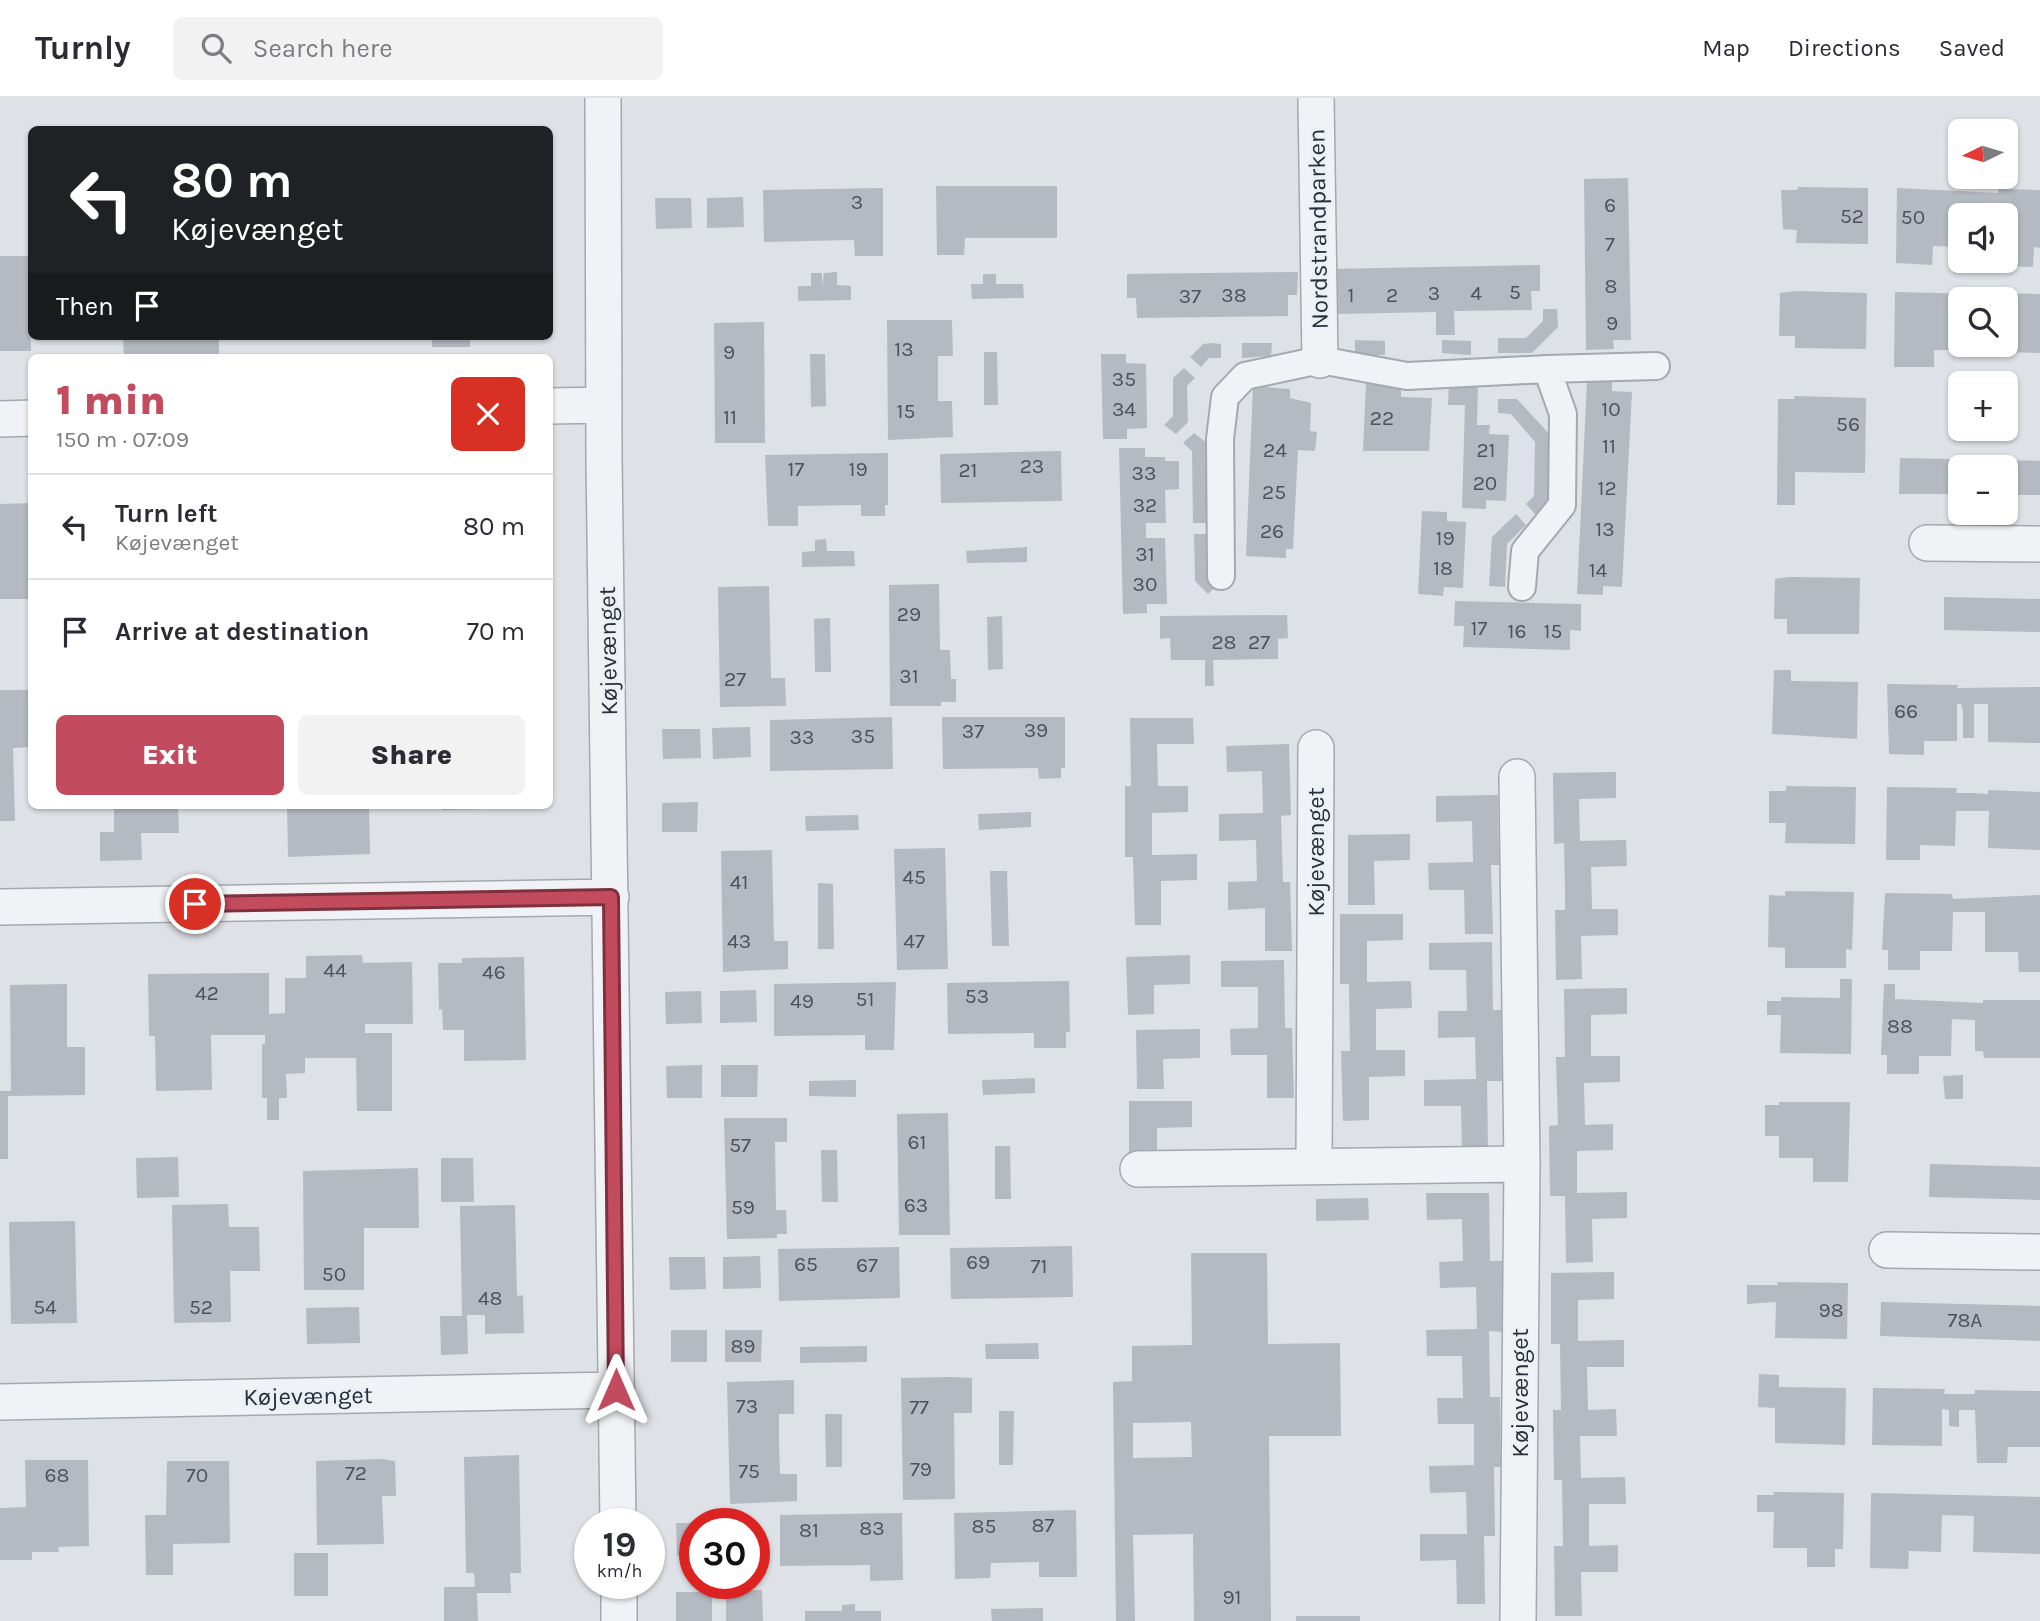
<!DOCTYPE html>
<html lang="en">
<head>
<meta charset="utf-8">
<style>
  :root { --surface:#fff; --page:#f2f2f3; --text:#2b2b33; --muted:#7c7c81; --line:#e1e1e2; --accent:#c24b5e }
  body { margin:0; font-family:Karla,sans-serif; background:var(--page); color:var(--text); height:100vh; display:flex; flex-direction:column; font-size:26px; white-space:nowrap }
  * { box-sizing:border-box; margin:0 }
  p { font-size:23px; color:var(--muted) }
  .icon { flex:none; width:38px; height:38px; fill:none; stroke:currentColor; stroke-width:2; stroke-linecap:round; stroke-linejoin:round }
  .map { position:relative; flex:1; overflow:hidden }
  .details { position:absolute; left:28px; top:256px; width:525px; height:455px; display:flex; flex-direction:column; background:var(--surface); border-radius:10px; box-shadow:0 2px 5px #0004 }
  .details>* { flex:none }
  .top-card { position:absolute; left:28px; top:28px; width:525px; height:214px; border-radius:10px; box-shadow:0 2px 5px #0004; background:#202124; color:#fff; overflow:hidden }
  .needle { width:46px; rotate:265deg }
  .fabs { position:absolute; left:1948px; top:21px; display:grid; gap:14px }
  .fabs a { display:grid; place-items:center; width:70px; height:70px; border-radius:10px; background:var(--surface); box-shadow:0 2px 5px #0004; font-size:35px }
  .speed { position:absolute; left:574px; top:1410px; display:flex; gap:14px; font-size:35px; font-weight:700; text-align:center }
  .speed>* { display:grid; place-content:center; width:91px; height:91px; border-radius:50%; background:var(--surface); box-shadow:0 2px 5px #0004; line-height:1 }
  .speed small { font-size:18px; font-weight:400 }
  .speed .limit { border:10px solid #d22; background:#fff; color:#111 }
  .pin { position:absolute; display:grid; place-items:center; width:60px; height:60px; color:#fff; margin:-30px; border:4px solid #fff; border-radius:50%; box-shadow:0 2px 7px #0007 }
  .me { position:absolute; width:77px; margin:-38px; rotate:0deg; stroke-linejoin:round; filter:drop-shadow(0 0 5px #0008) }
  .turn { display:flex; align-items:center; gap:24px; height:147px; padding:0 28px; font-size:32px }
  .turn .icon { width:91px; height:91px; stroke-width:2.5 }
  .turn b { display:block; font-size:49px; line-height:60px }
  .then { display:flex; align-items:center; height:66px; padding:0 28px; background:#0003; gap:14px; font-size:26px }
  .round { display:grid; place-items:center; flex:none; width:74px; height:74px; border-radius:10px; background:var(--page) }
  .headline { display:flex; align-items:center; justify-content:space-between; height:119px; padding:0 28px }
  h1 { font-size:42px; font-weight:800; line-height:52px; color:var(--accent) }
  .primary-button { display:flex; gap:14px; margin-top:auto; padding:14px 28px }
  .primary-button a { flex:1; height:80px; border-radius:10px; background:var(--accent); color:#fff; font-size:28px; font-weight:800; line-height:80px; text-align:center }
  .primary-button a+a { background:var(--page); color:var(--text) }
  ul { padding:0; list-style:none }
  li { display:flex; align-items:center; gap:21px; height:105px; padding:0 28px; border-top:2px solid var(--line) }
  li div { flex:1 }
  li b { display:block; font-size:26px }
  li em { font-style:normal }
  header { display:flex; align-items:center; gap:42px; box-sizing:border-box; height:98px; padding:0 35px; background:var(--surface); border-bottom:2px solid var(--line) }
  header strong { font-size:33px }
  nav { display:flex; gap:38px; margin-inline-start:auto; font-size:24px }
  .search { width:490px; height:63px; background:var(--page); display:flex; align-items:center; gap:18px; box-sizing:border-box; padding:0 24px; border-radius:10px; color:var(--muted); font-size:26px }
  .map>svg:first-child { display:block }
</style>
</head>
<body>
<header>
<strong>Turnly</strong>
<div class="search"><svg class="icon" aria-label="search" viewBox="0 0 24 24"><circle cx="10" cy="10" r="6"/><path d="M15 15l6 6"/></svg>Search here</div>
<nav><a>Map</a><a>Directions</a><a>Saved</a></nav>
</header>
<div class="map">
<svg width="2040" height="1523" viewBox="0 0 2040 1523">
  <rect width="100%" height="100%" fill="#dee1e6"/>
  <path fill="#b5bac2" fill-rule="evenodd" d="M1628 80 1631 242H1613L1614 251 1586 252 1584 81Z
    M936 88H1057V140H965L964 157H937Z
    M1798 89 1868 90V146L1796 145 1797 132 1783 131 1781 92H1797Z
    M883 90V158H855L854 142 764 144 763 92Z
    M1897 90 1998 95V91L2040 92V150L2034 149 2033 169 2001 168V163H2006V117H1996L1997 111H1992V117H1984L1985 111 1969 110 1968 117H1960V149L1933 148 1932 167 1896 165Z
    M743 99 744 129 707 130V100Z
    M655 100H691L692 130 656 131Z
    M0 158H30L31 253H0Z
    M1540 167V193H1531L1532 212 1454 213 1455 237H1436V214L1337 216V196H1328L1327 171Z
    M837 174V187L851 188V202L798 203V188H811V175H822V188L824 175Z
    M1298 174 1297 197H1288V218L1137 220 1136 200H1127V176Z
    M983 176H996V186H1023L1024 200 972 201 971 186H983Z
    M1796 193 1867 195 1866 251 1795 250V238H1779L1780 195Z
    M1895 194 1982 196V198L1997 199V195L2040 196V255L1995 254V247H2006V201H1960V247H1966V252H1934V269H1894Z
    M1543 211H1557L1558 229 1532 255H1498V240H1526L1543 223Z
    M887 222H952L953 258H938V303H952L953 339 888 342Z
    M764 224 765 345H715L714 225Z
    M123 238H219V259H124Z
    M432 238H470V249H432Z
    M1355 242 1385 243V257H1355Z
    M1442 242 1471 243V257L1442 255Z
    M1212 245 1221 246V260H1209L1201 269 1190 259 1203 246Z
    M1242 245H1272L1271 258 1242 260Z
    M984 254H997L998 307H984Z
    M810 256H825L826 308 811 309Z
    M1101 256H1126V265L1146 266 1147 330 1127 331V341H1103Z
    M1184 270 1195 280 1187 288 1188 324 1176 336 1164 327 1173 318V280Z
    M1587 283 1612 284V293L1632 294 1622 489 1603 488V497L1577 496Z
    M1449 285 1478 286 1477 327H1490L1489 336 1509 337 1506 403 1486 402V411L1462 410 1465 307H1448Z
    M1366 286 1401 288V299L1432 300 1429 353H1363Z
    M1253 288 1290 291V300L1311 305 1310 333 1317 334 1315 353 1298 352 1293 451H1286V460L1246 458Z
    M1794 298 1866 300 1865 375 1795 374V407H1777L1778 301H1795Z
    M1498 301H1517L1551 338 1549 404 1536 417 1526 406 1534 398 1535 344 1511 316 1498 315Z
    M1194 335 1208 346 1209 425H1193L1192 353 1183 345Z
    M1119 350H1145V359H1165V363H1179V391L1165 392 1166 425H1146V440H1165L1166 470 1167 506H1147V515L1123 516Z
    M1061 353 1062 403 941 405 940 356Z
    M888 355V407H885V418H861V407L798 408V428H768L765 357Z
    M1900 360 2040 363V397H2006V369H1960V396H1899Z
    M32 405V501H0V406Z
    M1422 413 1447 414V423L1466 424 1463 490 1444 489 1443 498 1418 496Z
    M1516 416 1526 427 1507 446 1505 489 1489 488 1492 439Z
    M1194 436H1209L1218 486 1208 496 1195 483Z
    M826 441 827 453H854L855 468 802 469V454L815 453V442Z
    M1027 449V464L967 465 966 453Z
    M1790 479 1860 480 1859 536H1787V521H1774L1775 481Z
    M939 486 940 552H950L951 581H956V604H941V608H890L889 487Z
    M769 488 771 580H785L786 608 720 609 718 489Z
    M1944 499 2040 501V534L1944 532Z
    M1455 503 1581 506V533L1570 532V552L1463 549 1464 528H1454Z
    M1287 517 1288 540 1278 541V561L1213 562 1214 588H1205V562H1171L1170 540 1160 541V518Z
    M1002 518 1003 571 988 572 987 519Z
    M830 520 831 574H815L814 521Z
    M1774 572H1791V583L1858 584 1857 641 1772 636Z
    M1887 586 1958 587 1957 590 2040 589V645L1988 644V606H1974V640H1963V612L1961 606H1957V643H1924V657L1889 656Z
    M0 592H32V649L13 650 15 723H0Z
    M892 619 893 671 770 673V622Z
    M942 619H1065V670H1061V680L1039 681 1038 670 943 671Z
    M1130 620H1193L1194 646H1157L1158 688H1188V714L1152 715V757L1197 756V782L1161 783V827H1135L1133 759H1125V688H1131Z
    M750 629 751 659 713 661 712 630Z
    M662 631H700L701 660 663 661Z
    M1289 646 1291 717 1281 718 1283 784H1290L1292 853H1265V810L1228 812V784L1257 783 1256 742 1219 743V716L1263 715 1262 673 1227 674 1226 648Z
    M1616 674V700L1579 701 1580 743 1626 742 1627 768 1591 769 1592 811H1618V837L1581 838 1582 881 1556 882 1555 812H1565V793L1564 745 1554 746 1553 675Z
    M1786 688 1856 689 1855 746 1785 745 1786 725H1769V693H1786Z
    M1887 689 1957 690 1956 695H1972L1988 696V692L2040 694V752L1988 750 1989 713H1956L1955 748 1920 747V762H1886Z
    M1498 697 1499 767H1491L1493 836H1465L1464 792H1429L1428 765 1473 764 1472 723 1436 724V698Z
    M698 704 697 734H662V705Z
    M114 707H178L179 735H141L142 762 100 763V734H114Z
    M287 707 369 709 370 756 288 759Z
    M442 707H528V710L442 712Z
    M1031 714V729L979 732 978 716Z
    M858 717 859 732 806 733 805 718Z
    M1410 736V762L1374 763 1375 807H1348V737Z
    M945 750 948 871 897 872 894 751Z
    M772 752 774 843H788V871L723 874 721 753Z
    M990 773H1007L1009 848H992Z
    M818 785 833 786 834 851H818Z
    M1785 793 1854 794 1852 852 1846 851V870H1785V850L1768 849 1769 797 1785 798Z
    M1885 795 1952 796 1953 801 2040 797V874H2019L2018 854H1985V814H1953L1952 853H1920V872H1888V852H1882Z
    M1340 816H1403V842L1367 843V884L1411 883 1412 910 1376 911V952H1405V978L1369 979V1022L1343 1023 1341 953H1350L1349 886H1340Z
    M1492 844 1493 912H1501L1502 983H1487L1488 1051 1462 1052 1461 1008H1424V982L1476 981 1475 939 1438 940V913H1467L1466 872H1429V845Z
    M362 857 363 865 412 864 413 926H365V935H392V1013H357L356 960H305V975L286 976 287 1000H279V1022H267V1000H262V946H265V937H211L212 992 156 993 155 938H149L148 876 269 875V916L285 915V880H306V858Z
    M1190 857V886L1154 887V916L1128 917 1126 859Z
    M524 859 526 962 464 963V932H443L442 911 439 912 438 865H462V860Z
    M1284 862 1285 930H1292L1294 1000H1267V957H1231L1230 931 1258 930V889H1221V863Z
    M1840 881H1852L1851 956 1780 955 1781 917H1767V903H1781V899L1840 900Z
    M1069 883 1070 934H1066V950H1034V935L948 936 947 885Z
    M896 884 894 952H865V937L774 938V886Z
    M67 886V949H85V997L8 998V1061H0V993H11L10 887Z
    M1884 886H1895V901L1983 905V902H2040V960H1984L1983 953H1975V922L1952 921 1951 958H1919V976H1887V957H1881Z
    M1627 890V916L1591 917V958H1620V984L1584 985 1585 1027 1613 1026V1052L1577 1053V1095L1627 1094V1120L1592 1121 1593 1164 1566 1165 1565 1098H1550L1549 1028 1558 1027 1556 959H1565L1564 891Z
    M756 892 757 924 720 925V893Z
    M701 893 702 925 666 926 665 894Z
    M1200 931V960L1163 961 1164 991H1137L1136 932Z
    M702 967V1000H667L666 968Z
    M721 967H758L757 999H721Z
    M1963 977V1001H1945L1943 978Z
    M1035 980V995L983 997 982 982Z
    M856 982V999L809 998V983Z
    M1129 1003H1192V1029L1157 1030V1055H1129Z
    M1779 1004H1850L1848 1084H1813V1060H1779V1038H1765V1007H1779Z
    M948 1015 950 1137H899L897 1016Z
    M724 1020H787V1044H775L776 1112H786L787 1136H777V1140L727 1141Z
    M995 1048H1010L1011 1101H995Z
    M821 1052H837L838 1104H822Z
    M178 1059 179 1099 137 1100 136 1060Z
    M441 1060H473L474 1104H441Z
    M1930 1066 2040 1069V1102L1929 1099Z
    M418 1070 419 1130H364V1192H304L303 1073Z
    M1426 1095H1489L1490 1163H1503L1504 1234 1489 1233 1490 1299H1500L1501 1369H1494L1495 1438H1484L1485 1506H1457L1456 1462 1420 1463V1436H1467L1466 1394 1430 1395 1429 1368 1474 1367V1326H1438L1437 1300H1463L1462 1258H1427L1426 1232 1477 1231 1476 1189 1440 1190 1439 1164 1463 1163 1462 1121 1427 1122Z
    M1368 1100 1369 1122 1316 1123V1101Z
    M228 1106 229 1129H259L260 1173H230L231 1224 174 1225 172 1107Z
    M515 1107 517 1198 523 1197 524 1235 485 1236V1217H467L468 1256 441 1257 440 1218H462L460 1108Z
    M75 1123 77 1225 11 1226 9 1124Z
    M1072 1148 1073 1199 951 1201 950 1150Z
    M899 1149 900 1200 779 1203 778 1151Z
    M1191 1155H1267L1268 1246 1340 1245 1341 1338H1269L1271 1523H1194L1193 1436 1133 1437 1135 1523H1116L1113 1284 1132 1283V1248L1192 1247ZM1191 1324 1192 1359 1133 1360V1325Z
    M760 1158 761 1190 723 1191V1159Z
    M669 1159H705L706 1191 670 1192Z
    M1614 1174V1201L1578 1202V1243L1624 1242V1269H1587L1588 1312 1616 1311 1617 1338H1580L1581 1380 1625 1379 1626 1406H1589V1448L1618 1447V1474H1581L1582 1518H1555L1554 1448H1563L1562 1382H1554L1553 1312H1561L1560 1246H1551V1175Z
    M1777 1184 1848 1185 1847 1241 1775 1240 1776 1204 1747 1206V1187H1778Z
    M1881 1204 2040 1208V1243L1880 1238Z
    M359 1209 360 1245 307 1246 306 1210Z
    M671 1232H707V1264H671Z
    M725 1232H762L761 1264H725Z
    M1038 1245 1039 1261H986L985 1246Z
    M867 1248V1264L800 1265V1249Z
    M1759 1276 1779 1277V1289L1846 1290 1845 1347 1775 1345V1310L1758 1309Z
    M953 1279 972 1280V1315H954L955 1401 903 1402 901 1280Z
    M794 1282V1316H779V1341L780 1376H797V1403L730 1406 727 1284Z
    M1873 1290 1945 1291 1944 1296H1975V1292L2040 1293V1349H2008L2007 1365H1977L1975 1312H1959V1329L1949 1328V1312L1942 1311V1348L1872 1347Z
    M999 1313H1014L1013 1367H999Z
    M825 1316H842V1369H826Z
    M519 1357 521 1475H510L511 1495H477L478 1523H444V1489H475L474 1475H466L464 1359Z
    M382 1361 395 1363 396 1398H382L384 1446 317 1447 316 1363Z
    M25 1362H88L89 1448 58 1449 59 1454H32V1462H0V1410L26 1409Z
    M167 1363H229L230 1445 173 1446V1477H146L145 1417H166Z
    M1773 1394 1844 1395 1843 1451H1835V1469H1807V1450H1773L1774 1414H1757V1397H1774Z
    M1871 1395 2040 1399V1456L1973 1454 1974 1418 1942 1417 1941 1454 1909 1453 1908 1471 1870 1470Z
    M1076 1412 1077 1479H1039V1464L991 1465 990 1480 955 1481 954 1415Z
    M902 1415 903 1482 870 1483V1467L780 1468V1417Z
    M676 1425H695V1458H677Z
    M294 1455H328V1498H294Z
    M762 1492 763 1523H726V1493Z
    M676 1494H712V1523H676Z
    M855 1506V1513H881V1523H805V1513H842V1507Z
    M1043 1510V1523H992L991 1511Z
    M1296 1518H1360V1523H1296Z"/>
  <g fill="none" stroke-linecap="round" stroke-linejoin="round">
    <g stroke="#a4a8b0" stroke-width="30">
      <path id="pedestrian" d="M1547 271 1656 268
        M1221 478 1220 341 1225 299 1245 278 1320 262 1407 278 1547 271 1563 316 1562 407 1525 453 1522 489"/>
    </g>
    <g stroke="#a4a8b0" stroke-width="38">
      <path id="minor" d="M603 0 604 359 618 1426
        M1316 0 1320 262
        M550 308 604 307
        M0 321 32 320
        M1927 445 2040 446
        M1517 679 1522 1066 1518 1523
        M0 809 611 799
        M1314 1067 1316 650
        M1138 1071 1522 1066
        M1887 1152 2040 1154
        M0 1304 616 1292
        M619 1486V1523"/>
    </g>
    <use href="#pedestrian" stroke="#f0f2f5" stroke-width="26"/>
    <use href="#minor" stroke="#f0f2f5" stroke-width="35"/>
  </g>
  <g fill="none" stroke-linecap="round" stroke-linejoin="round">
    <g stroke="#7e313d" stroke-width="18">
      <path id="route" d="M195 806 611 799 616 1292"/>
    </g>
    <use href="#route" stroke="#c24b5e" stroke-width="12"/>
  </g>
  <g text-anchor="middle" stroke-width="5" stroke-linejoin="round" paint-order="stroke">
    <g font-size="21" fill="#4b525e">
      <text x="857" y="111">3</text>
      <text x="1610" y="114">6</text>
      <text x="1852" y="125">52</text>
      <text x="1913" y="126">50</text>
      <text x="1610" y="153">7</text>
      <text x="1611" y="195">8</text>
      <text x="1515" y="201">5</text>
      <text x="1434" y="202">3</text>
      <text x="1476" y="202">4</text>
      <text x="1234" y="204">38</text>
      <text x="1351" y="204">1</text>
      <text x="1392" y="204">2</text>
      <text x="1190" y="205">37</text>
      <text x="1612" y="232">9</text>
      <text x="904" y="258">13</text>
      <text x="729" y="261">9</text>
      <text x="1124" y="288">35</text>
      <text x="1124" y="318">34</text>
      <text x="1611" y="318">10</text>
      <text x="906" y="320">15</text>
      <text x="730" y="326">11</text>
      <text x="1382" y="327">22</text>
      <text x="1848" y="333">56</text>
      <text x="1609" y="355">11</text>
      <text x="1275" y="359">24</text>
      <text x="1486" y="359">21</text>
      <text x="1032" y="375">23</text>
      <text x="796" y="378">17</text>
      <text x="858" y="378">19</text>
      <text x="968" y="379">21</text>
      <text x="1144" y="382">33</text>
      <text x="1485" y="392">20</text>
      <text x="1607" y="397">12</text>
      <text x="1274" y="401">25</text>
      <text x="1145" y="414">32</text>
      <text x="1605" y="438">13</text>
      <text x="1272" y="440">26</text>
      <text x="1445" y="447">19</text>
      <text x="1145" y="463">31</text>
      <text x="1443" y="477">18</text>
      <text x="1598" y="479">14</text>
      <text x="1145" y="493">30</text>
      <text x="909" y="523">29</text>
      <text x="1479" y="537">17</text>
      <text x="1517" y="540">16</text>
      <text x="1553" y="540">15</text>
      <text x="1224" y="551">28</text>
      <text x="1259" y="551">27</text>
      <text x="909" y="585">31</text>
      <text x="735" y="588">27</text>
      <text x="1906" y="620">66</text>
      <text x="1036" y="639">39</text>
      <text x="973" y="640">37</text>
      <text x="863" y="645">35</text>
      <text x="802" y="646">33</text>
      <text x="914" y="786">45</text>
      <text x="739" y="791">41</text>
      <text x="739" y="850">43</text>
      <text x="914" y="850">47</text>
      <text x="335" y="879">44</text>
      <text x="494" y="881">46</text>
      <text x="207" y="902">42</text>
      <text x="977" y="905">53</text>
      <text x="865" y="908">51</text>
      <text x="802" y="910">49</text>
      <text x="1900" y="935">88</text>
      <text x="917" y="1051">61</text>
      <text x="740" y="1054">57</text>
      <text x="916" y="1114">63</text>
      <text x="743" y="1116">59</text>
      <text x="978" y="1171">69</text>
      <text x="806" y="1173">65</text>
      <text x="867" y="1174">67</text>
      <text x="1039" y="1175">71</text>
      <text x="334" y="1183">50</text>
      <text x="490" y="1207">48</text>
      <text x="45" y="1216">54</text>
      <text x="201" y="1216">52</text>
      <text x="1831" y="1219">98</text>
      <text x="1965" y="1229">78A</text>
      <text x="743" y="1255">89</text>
      <text x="747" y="1315">73</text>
      <text x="919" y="1316">77</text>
      <text x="921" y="1378">79</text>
      <text x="749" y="1380">75</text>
      <text x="356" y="1382">72</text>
      <text x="57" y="1384">68</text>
      <text x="197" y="1384">70</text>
      <text x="1043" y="1434">87</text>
      <text x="984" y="1435">85</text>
      <text x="872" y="1437">83</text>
      <text x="809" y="1439">81</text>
      <text x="1232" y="1506">91</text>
    </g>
    <g font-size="24" fill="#282f3c" stroke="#edf0f4">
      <text transform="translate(1318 131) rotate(-91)" y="8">Nordstrandparken</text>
      <text transform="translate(608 553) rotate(-91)" y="8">Køjevænget</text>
      <text transform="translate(1316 754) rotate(-90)" y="8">Køjevænget</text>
      <text transform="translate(1520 1295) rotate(-90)" y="8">Køjevænget</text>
      <text transform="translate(308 1298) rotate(-1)" y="8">Køjevænget</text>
    </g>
  </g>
</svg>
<div class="fabs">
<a><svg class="needle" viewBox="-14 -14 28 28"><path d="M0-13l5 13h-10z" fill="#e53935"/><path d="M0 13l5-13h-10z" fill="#7c7c81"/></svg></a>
<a><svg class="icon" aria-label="sound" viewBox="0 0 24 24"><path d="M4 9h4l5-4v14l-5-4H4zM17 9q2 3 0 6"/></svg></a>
<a><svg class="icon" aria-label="search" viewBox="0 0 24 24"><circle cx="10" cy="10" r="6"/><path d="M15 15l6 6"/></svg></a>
<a>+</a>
<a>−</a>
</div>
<div class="speed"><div>19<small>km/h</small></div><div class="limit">30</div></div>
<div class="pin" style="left:195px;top:806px;background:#d93025"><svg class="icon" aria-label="arrive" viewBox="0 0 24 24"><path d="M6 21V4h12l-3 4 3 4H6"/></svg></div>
<svg class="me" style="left:616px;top:1292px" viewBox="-20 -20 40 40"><path d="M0-17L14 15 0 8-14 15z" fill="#c24b5e" stroke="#fff" stroke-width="4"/></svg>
<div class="top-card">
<div class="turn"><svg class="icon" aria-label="left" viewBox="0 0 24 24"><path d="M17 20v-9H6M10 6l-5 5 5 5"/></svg><div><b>80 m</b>Køjevænget</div></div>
<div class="then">Then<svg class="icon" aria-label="arrive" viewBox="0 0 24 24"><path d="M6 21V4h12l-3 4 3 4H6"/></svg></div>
</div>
<section class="details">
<div class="headline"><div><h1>1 min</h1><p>150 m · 07:09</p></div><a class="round" style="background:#d93025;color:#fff"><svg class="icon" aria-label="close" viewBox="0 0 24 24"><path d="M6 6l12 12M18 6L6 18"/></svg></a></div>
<ul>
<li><svg class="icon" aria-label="left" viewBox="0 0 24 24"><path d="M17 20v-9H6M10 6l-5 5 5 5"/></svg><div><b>Turn left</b><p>Køjevænget</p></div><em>80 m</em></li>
<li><svg class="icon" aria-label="arrive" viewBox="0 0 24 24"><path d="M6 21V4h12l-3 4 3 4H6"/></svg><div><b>Arrive at destination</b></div><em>70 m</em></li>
</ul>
<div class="primary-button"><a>Exit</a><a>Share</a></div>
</section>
</div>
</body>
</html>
